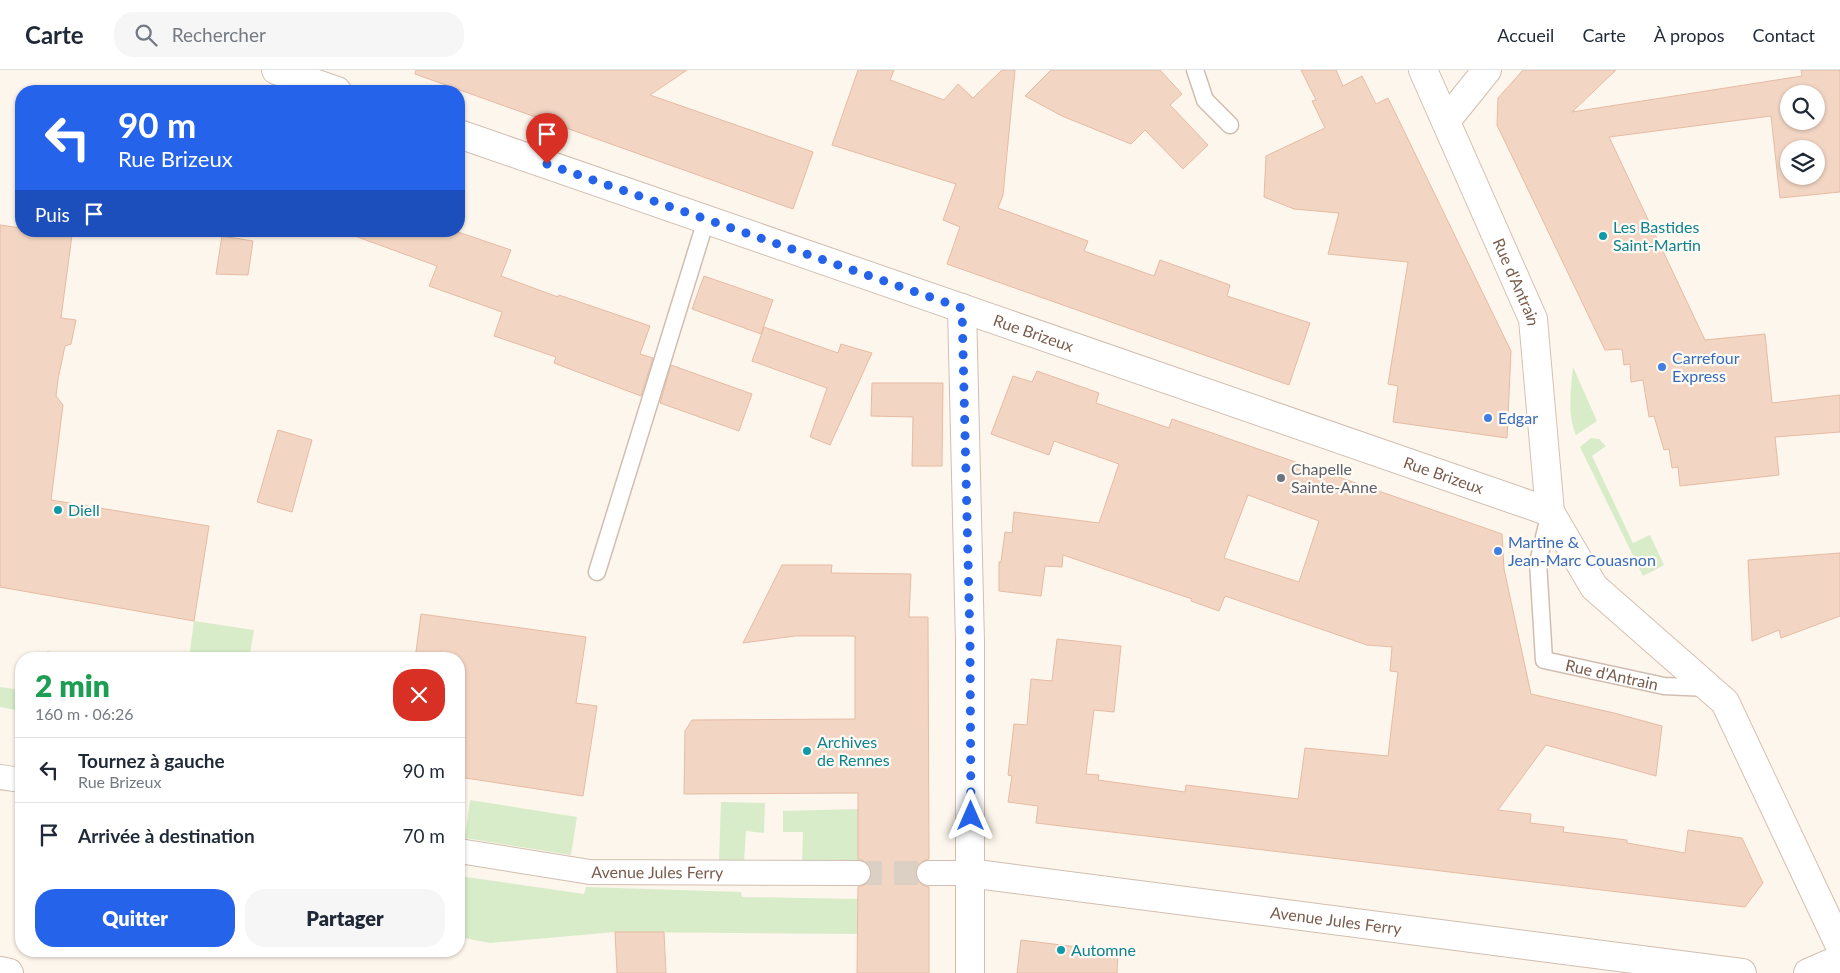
<!DOCTYPE html>
<html lang="fr">
<head>
<meta charset="utf-8">
<style>
  :root { --surface:#fff; --page:#f6f6f7; --text:#1f2937; --muted:#747a83; --line:#e0e1e3; --accent:#2563eb }
  body { margin:0; font-family:Lato,sans-serif; background:var(--page); color:var(--text); height:100vh; display:flex; flex-direction:column; font-size:19px; white-space:nowrap }
  * { box-sizing:border-box; margin:0 }
  p { font-size:16px; color:var(--muted) }
  .icon { flex:none; width:28px; height:28px; fill:none; stroke:currentColor; stroke-width:2; stroke-linecap:round; stroke-linejoin:round }
  .map { position:relative; flex:1; overflow:hidden }
  .sheet { position:absolute; left:15px; top:582px; width:450px; height:305px; display:flex; flex-direction:column; background:var(--surface); border-radius:20px; box-shadow:0 1px 4px #0004 }
  .sheet>* { flex:none }
  .top-card { position:absolute; left:15px; top:15px; width:450px; height:152px; border-radius:20px; box-shadow:0 1px 4px #0004; background:#2563eb; color:#fff; overflow:hidden }
  .controls { position:absolute; left:1780px; top:15px; display:grid; gap:10px }
  .controls a { display:grid; place-items:center; width:45px; height:45px; border-radius:50%; background:var(--surface); box-shadow:0 1px 4px #0004; font-size:25px }
  .pin { position:absolute; display:grid; place-items:center; width:42px; height:42px; color:#fff; margin:-51px -21px; border-radius:50% 50% 50% 0; rotate:-45deg; box-shadow:0 0 5px #0007 }
  .pin .icon { rotate:45deg }
  .me { position:absolute; width:55px; margin:-28px; rotate:0deg; stroke-linejoin:round; filter:drop-shadow(0 0 4px #0008) }
  .turn { display:flex; align-items:center; gap:18px; height:105px; padding:0 20px; font-size:22px }
  .turn .icon { width:65px; height:65px; stroke-width:2.5 }
  .turn b { display:block; font-size:35px; line-height:42px }
  .then { display:flex; align-items:center; height:48px; padding:0 20px; background:#0003; gap:10px; font-size:19px }
  .round { display:grid; place-items:center; flex:none; width:52px; height:52px; border-radius:20px; background:var(--page) }
  .headline { display:flex; align-items:center; justify-content:space-between; height:85px; padding:0 20px }
  h1 { font-size:30px; font-weight:800; line-height:38px; color:#1e9e55 }
  .action { display:flex; gap:10px; margin-top:auto; padding:10px 20px }
  .action a { flex:1; height:58px; border-radius:20px; background:var(--accent); color:#fff; font-size:20px; font-weight:800; line-height:58px; text-align:center }
  .action a+a { background:var(--page); color:var(--text) }
  ul { padding:0; list-style:none }
  li { display:flex; align-items:center; gap:15px; height:65px; padding:0 20px; border-top:1px solid var(--line) }
  li div { flex:1 }
  li b { display:block; font-size:19px }
  li em { font-style:normal }
  header { display:flex; align-items:center; gap:30px; box-sizing:border-box; height:70px; padding:0 25px; background:var(--surface); border-bottom:1px solid var(--line) }
  header strong { font-size:24px }
  nav { display:flex; gap:28px; margin-inline-start:auto; font-size:18px }
  .search { width:350px; height:45px; background:var(--page); display:flex; align-items:center; gap:12px; box-sizing:border-box; padding:0 18px; border-radius:20px; color:var(--muted); font-size:19px }
  .map>svg:first-child { display:block }
</style>
</head>
<body>
<header>
<strong>Carte</strong>
<div class="search"><svg class="icon" aria-label="search" viewBox="0 0 24 24"><circle cx="10" cy="10" r="6"/><path d="M15 15l6 6"/></svg>Rechercher</div>
<nav><a>Accueil</a><a>Carte</a><a>À propos</a><a>Contact</a></nav>
</header>
<div class="map">
<svg width="1840" height="903" viewBox="0 0 1840 903">
  <rect width="100%" height="100%" fill="#fdf6ec"/>
  <path fill="#d8ecc9" d="M1573 297 1597 351 1576 365C1567 345 1571 318 1573 297Z
    M1591 368 1599 369 1606 376 1592 386 1633 473 1650 465 1664 495 1643 506 1580 377Z
    M194 551 254 560 249 589H189Z
    M47 581 90 589H46Z
    M0 617 21 620V641L0 637Z
    M470 730 577 747 571 785 465 768Z
    M721 732 765 733 764 763 746 761 744 791 719 790Z
    M858 739V794L802 791 803 762H783V741Z
    M459 806 584 824 586 817 741 822 742 827 858 829V864L615 862 490 873 459 867Z"/>
  <path fill="#f3d5c3" stroke="#e6bba3" fill-rule="evenodd" d="M416 0H687L650 25 813 82 793 139 415 4Z
    M858 0H894L890 10 944 30 958 14 973 28 1002 0H1015L1003 125 998 138 1088 171 1084 181 1154 206 1160 190 1230 215 1227 226 1310 253 1289 315 947 194 960 157 943 150 956 114 832 75Z
    M1051 0H1160L1182 24 1170 35 1208 75 1183 99 1145 60 1131 74 1062 46 1025 26Z
    M1301 0H1336L1343 16 1362 6 1376 34 1388 28 1511 281 1507 368 1393 352 1398 316 1388 314 1408 192 1328 184 1339 143 1294 139 1264 127 1266 86 1325 58 1312 31 1316 30Z
    M1523 0H1616L1572 42 1802 6 1801 0H1840V122L1780 128 1771 46 1609 67 1705 270 1765 264 1772 333 1840 325V362L1775 367 1779 405 1680 416 1678 397 1672 398 1669 379 1664 380 1654 346 1649 347 1643 310 1631 312 1630 294 1624 295 1622 279 1605 280 1497 55 1498 28ZM1789 24H1816V51H1789ZM1789 79H1816V106H1789Z
    M0 155 21 158V161H43L72 165 61 248 76 250 71 274 65 276 58 309 56 326 63 335 51 430 209 456 194 551 0 517Z
    M352 161H455L511 180 501 206 558 227 559 225 650 256 640 284 653 288 641 326 554 293 556 287 494 266 502 242 429 216 437 196 352 165Z
    M222 166 253 171 248 205 216 204Z
    M704 206 773 230 761 264 692 239Z
    M764 257 838 283 841 274 872 283 830 375 810 367 827 318 752 291Z
    M671 295 752 324 739 361 660 333Z
    M1037 301 1099 323 1096 333 1169 358 1172 349 1502 464 1504 499 1531 624 1614 643 1662 656 1656 706 1546 675 1498 740 1531 744 1530 753 1564 757 1563 762 1627 770V773L1685 783 1688 760 1742 768 1763 813 1745 837 1036 753 1038 736 1008 732 1012 706 1008 705 1014 654 1027 655 1031 609 1052 611 1057 569 1121 576 1114 642 1094 640 1086 704 1099 705 1098 710 1185 722 1186 715 1298 729 1305 678 1388 686 1398 602 1390 601 1392 577 1367 575 1225 526 1219 541 1191 531 1192 529 1063 485 1062 497 1045 496 1041 526 999 521V492H1001L1005 462 1012 463 1014 442 1099 453 1119 394 1054 371 1049 385 991 364 1013 306 1032 312ZM1248 425 1319 451 1299 512 1224 488Z
    M872 313H943L942 396H912L913 347 871 346Z
    M278 360 312 370 292 442 257 432Z
    M1840 483V546L1781 568 1779 560 1752 571 1748 490Z
    M782 495H832L831 503 911 504 909 547H928L929 789 923 791 917 796 915 803 917 809 922 815 929 817V903H857L858 817 865 815 870 810 872 804 870 796 864 791 858 789V723L684 724 685 661 692 650 855 649V566H795L743 573Z
    M421 544 586 567 576 633 597 636 583 726 459 707V589H415Z
    M615 862H664L666 903H617Z
    M1021 870 1118 882 1117 903H1017Z"/>
  <g fill="none" stroke-linecap="round" stroke-linejoin="round">
    <path stroke="#dcd0c4" stroke-width="24" stroke-dasharray="24 12" stroke-linecap="butt" d="M858 803H929"/>
    <g stroke="#d1beb0" stroke-width="19">
      <g id="service">
        <path d="M1195 0 1205 30 1230 55"/>
        <path id="s1" d="M1550 442 1538 492 1544 590 1664 616 1708 618"/>
        <path d="M597 502 706 150"/>
      </g>
    </g>
    <g stroke="#d1beb0" stroke-width="26">
      <g id="pedestrian">
        <path d="M0 707 21 710"/>
        <path id="s2" d="M459 781 590 802 858 803"/>
        <path d="M929 803H969"/>
      </g>
    </g>
    <g stroke="#d1beb0" stroke-width="30">
      <g id="minor">
        <path d="M1446 51 1487 0"/>
        <path d="M962 238 970 572V903"/>
        <path id="s3" d="M969 803 1742 903"/>
        <path d="M0 901 9 903"/>
        <path d="M1808 903 1840 889"/>
      </g>
    </g>
    <g stroke="#d1beb0" stroke-width="30">
      <g id="tertiary">
        <path d="M276 0 337 21"/>
        <path id="s4" d="M459 64 1550 442"/>
      </g>
    </g>
    <g stroke="#d6c0b0" stroke-width="30">
      <g id="secondary">
        <path id="s5" d="M1423 0 1533 249 1550 442 1594 517 1725 632 1840 876"/>
      </g>
    </g>
    <use href="#service" stroke="#fff" stroke-width="16"/>
    <use href="#pedestrian" stroke="#fff" stroke-width="24"/>
    <use href="#minor" stroke="#fff" stroke-width="28"/>
    <use href="#tertiary" stroke="#fff" stroke-width="28"/>
    <use href="#secondary" stroke="#fff" stroke-width="28"/>
  </g>
  <g fill="none" stroke-linecap="round" stroke-linejoin="round">
    <path stroke="#2563eb" stroke-width="9" stroke-dasharray="0 16.2" d="M547 94 962 238 970 572 971 746"/>
  </g>
  <g fill="#0f9aa8" stroke="#fffaf3" stroke-width="2">
    <circle cx="1603" cy="166" r="5"/>
    <circle cx="58" cy="440" r="5"/>
    <circle cx="807" cy="681" r="5"/>
    <circle cx="1061" cy="880" r="5"/>
  </g>
  <g fill="#3f7fe0" stroke="#fffaf3" stroke-width="2">
    <circle cx="1662" cy="297" r="5"/>
    <circle cx="1488" cy="348" r="5"/>
    <circle cx="1498" cy="481" r="5"/>
  </g>
  <circle fill="#6b7280" stroke="#fffaf3" stroke-width="2" cx="1281" cy="408" r="5"/>
  <g text-anchor="middle" stroke-width="4.5" stroke-linejoin="round" paint-order="stroke">
    <g font-size="16" fill="#0d838f" stroke="#fffaf3" text-anchor="start">
      <text x="1613" y="163">Les Bastides<tspan x="1613" dy="18">Saint-Martin</tspan></text>
      <text x="68" y="446">Diell</text>
      <text x="817" y="678">Archives<tspan x="817" dy="18">de Rennes</tspan></text>
      <text x="1071" y="886">Automne</text>
    </g>
    <g font-size="16" fill="#7a5c4d" stroke="#fffaf3">
      <text dy="6" stroke="none"><textPath href="#s5" startOffset="232">Rue d'Antrain</textPath></text>
      <text dy="6" stroke="none"><textPath href="#s4" startOffset="608">Rue Brizeux</textPath></text>
      <text dy="6" stroke="none"><textPath href="#s4" startOffset="1042">Rue Brizeux</textPath></text>
      <text dy="6" stroke="none"><textPath href="#s1" startOffset="219">Rue d'Antrain</textPath></text>
      <text dy="6" stroke="none"><textPath href="#s2" startOffset="200">Avenue Jules Ferry</textPath></text>
      <text dy="6" stroke="none"><textPath href="#s3" startOffset="370">Avenue Jules Ferry</textPath></text>
    </g>
    <g font-size="16" fill="#366cbe" stroke="#fffaf3" text-anchor="start">
      <text x="1672" y="294">Carrefour<tspan x="1672" dy="18">Express</tspan></text>
      <text x="1498" y="354">Edgar</text>
      <text x="1508" y="478">Martine &amp;<tspan x="1508" dy="18">Jean-Marc Couasnon</tspan></text>
    </g>
    <g font-size="16" fill="#5b616d" stroke="#fffaf3" text-anchor="start">
      <text x="1291" y="405">Chapelle<tspan x="1291" dy="18">Sainte-Anne</tspan></text>
    </g>
  </g>
</svg>
<div class="controls">
<a><svg class="icon" aria-label="search" viewBox="0 0 24 24"><circle cx="10" cy="10" r="6"/><path d="M15 15l6 6"/></svg></a>
<a><svg class="icon" aria-label="layers" viewBox="0 0 24 24"><path d="M12 4l9 5-9 5-9-5zM3 14l9 5 9-5"/></svg></a>
</div>
<div class="pin" style="left:547px;top:94px;background:#d93025"><svg class="icon" aria-label="arrive" viewBox="0 0 24 24"><path d="M6 21V4h12l-3 4 3 4H6"/></svg></div>
<svg class="me" style="left:971px;top:746px" viewBox="-20 -20 40 40"><path d="M0-17L14 15 0 8-14 15z" fill="#2563eb" stroke="#fff" stroke-width="4"/></svg>
<div class="top-card">
<div class="turn"><svg class="icon" aria-label="left" viewBox="0 0 24 24"><path d="M17 20v-9H6M10 6l-5 5 5 5"/></svg><div><b>90 m</b>Rue Brizeux</div></div>
<div class="then">Puis<svg class="icon" aria-label="arrive" viewBox="0 0 24 24"><path d="M6 21V4h12l-3 4 3 4H6"/></svg></div>
</div>
<section class="sheet">
<div class="headline"><div><h1>2 min</h1><p>160 m · 06:26</p></div><a class="round" style="background:#d93025;color:#fff"><svg class="icon" aria-label="close" viewBox="0 0 24 24"><path d="M6 6l12 12M18 6L6 18"/></svg></a></div>
<ul>
<li><svg class="icon" aria-label="left" viewBox="0 0 24 24"><path d="M17 20v-9H6M10 6l-5 5 5 5"/></svg><div><b>Tournez à gauche</b><p>Rue Brizeux</p></div><em>90 m</em></li>
<li><svg class="icon" aria-label="arrive" viewBox="0 0 24 24"><path d="M6 21V4h12l-3 4 3 4H6"/></svg><div><b>Arrivée à destination</b></div><em>70 m</em></li>
</ul>
<div class="action"><a>Quitter</a><a>Partager</a></div>
</section>
</div>
</body>
</html>
